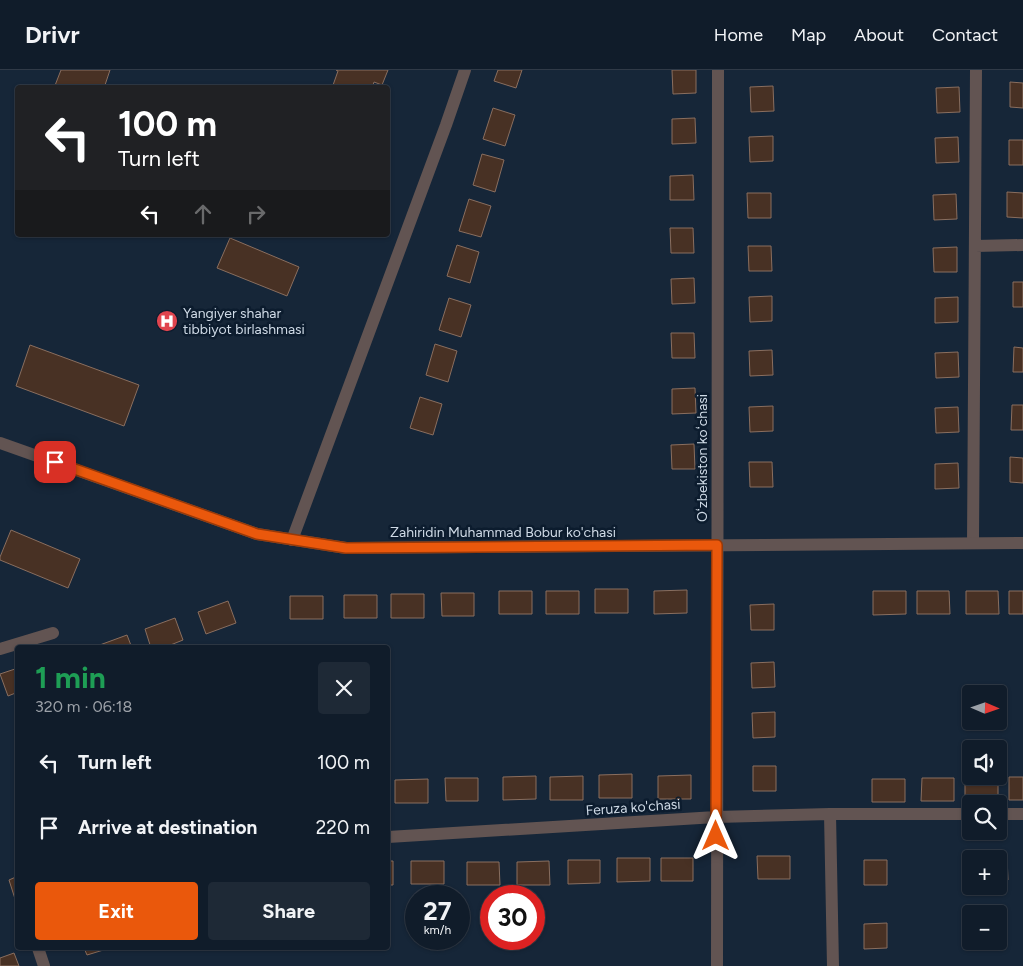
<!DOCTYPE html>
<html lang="en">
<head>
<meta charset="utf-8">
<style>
  :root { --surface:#101c2a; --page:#1e2936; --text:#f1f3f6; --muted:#9ca1a8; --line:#303a47; --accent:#ea580c }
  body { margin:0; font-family:Figtree,sans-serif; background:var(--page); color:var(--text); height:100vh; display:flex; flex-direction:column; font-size:19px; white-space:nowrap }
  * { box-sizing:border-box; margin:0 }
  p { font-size:16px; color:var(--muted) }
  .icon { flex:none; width:28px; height:28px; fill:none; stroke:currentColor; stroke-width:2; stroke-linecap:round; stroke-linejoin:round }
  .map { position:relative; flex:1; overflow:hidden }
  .sheet { position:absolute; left:15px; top:575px; width:375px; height:305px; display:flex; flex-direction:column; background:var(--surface); border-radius:5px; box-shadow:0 1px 4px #0004,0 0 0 1px var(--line) }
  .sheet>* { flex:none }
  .banner { position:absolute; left:15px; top:15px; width:375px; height:152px; border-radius:5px; box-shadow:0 1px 4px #0004,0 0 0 1px var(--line); background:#202124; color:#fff; overflow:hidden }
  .needle { width:32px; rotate:92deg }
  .buttons { position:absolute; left:962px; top:615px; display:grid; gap:10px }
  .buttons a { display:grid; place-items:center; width:45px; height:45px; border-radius:5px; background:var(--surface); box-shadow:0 1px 4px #0004,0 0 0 1px var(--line); font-size:25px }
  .speed { position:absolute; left:405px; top:815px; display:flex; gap:10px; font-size:25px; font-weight:700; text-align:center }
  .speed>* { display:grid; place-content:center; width:65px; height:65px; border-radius:50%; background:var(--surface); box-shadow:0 1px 4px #0004,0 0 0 1px var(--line); line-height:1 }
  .speed small { font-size:12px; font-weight:400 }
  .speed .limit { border:8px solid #d22; background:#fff; color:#111 }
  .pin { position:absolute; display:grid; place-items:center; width:42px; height:42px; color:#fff; margin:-21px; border-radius:10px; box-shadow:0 2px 8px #0006 }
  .me { position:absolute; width:55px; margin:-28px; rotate:0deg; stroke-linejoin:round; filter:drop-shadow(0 0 4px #0008) }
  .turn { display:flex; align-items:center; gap:18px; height:105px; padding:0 20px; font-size:22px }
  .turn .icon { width:65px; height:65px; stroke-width:2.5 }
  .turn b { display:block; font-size:35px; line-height:42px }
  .lanes { display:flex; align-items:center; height:48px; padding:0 20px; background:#0003; justify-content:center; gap:25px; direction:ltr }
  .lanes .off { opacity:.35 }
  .round { display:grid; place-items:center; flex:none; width:52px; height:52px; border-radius:5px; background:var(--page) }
  .overview { display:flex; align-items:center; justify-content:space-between; height:85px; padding:0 20px }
  h1 { font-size:30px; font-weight:700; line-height:38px; color:#1e9e55 }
  .cta { display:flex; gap:10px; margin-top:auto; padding:10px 20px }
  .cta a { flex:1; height:58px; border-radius:5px; background:var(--accent); color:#fff; font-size:20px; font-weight:700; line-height:58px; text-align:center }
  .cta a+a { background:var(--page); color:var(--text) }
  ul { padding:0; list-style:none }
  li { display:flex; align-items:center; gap:15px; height:65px; padding:0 20px }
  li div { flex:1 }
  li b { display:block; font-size:19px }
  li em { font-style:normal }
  header { display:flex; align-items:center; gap:30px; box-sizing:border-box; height:70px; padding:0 25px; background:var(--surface); border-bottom:1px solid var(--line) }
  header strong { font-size:24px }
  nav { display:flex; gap:28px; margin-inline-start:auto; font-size:18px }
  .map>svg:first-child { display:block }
</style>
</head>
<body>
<header>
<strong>Drivr</strong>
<nav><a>Home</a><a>Map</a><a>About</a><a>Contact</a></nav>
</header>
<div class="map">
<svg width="1023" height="896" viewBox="0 0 1023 896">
  <rect width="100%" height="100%" fill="#162638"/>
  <path fill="#483124" stroke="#896e5f" d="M61 0H110L104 18H54Z
    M336 0H388L382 15 374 12 372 18H332L338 1Z
    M498 0H522L516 18 494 11Z
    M672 0H696V23L673 24Z
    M1010 12 1023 13V38L1010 37Z
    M773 16 774 41 751 42 750 17Z
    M959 17 960 42 937 43 936 18Z
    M493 38 515 45 505 76 483 69Z
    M695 48 696 73 672 74V49Z
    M773 66V91L750 92 749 67Z
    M958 67 959 92 936 93 935 68Z
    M1009 70H1023V95H1009Z
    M482 84 504 90 495 122 473 115Z
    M693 105 694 130H670V106Z
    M1007 122 1023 123V148L1007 147Z
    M747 123H771V148H748Z
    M956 124 957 149 934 150 933 125Z
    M469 129 491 136 481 167 459 161Z
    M670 158H693L694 183H671Z
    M230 168 299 197 287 226 217 198Z
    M457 175 479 182 470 213 447 206Z
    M748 176H771L772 201H749Z
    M957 177V202H934L933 178Z
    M694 208 695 233 672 234 671 209Z
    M1013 212H1023V237H1013Z
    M772 226V251L750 252 749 227Z
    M958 227V252L935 253V228Z
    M449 228 471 235 461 267 439 260Z
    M671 263H694L695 288H672Z
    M435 274 457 281 448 312 426 305Z
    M30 275 139 315 124 356 16 316Z
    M1014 277 1023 278V302H1013Z
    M772 280 773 305 750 306 749 281Z
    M958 282 959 307 936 308 935 283Z
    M695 318 696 343 672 344V319Z
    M420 327 442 334 433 365 410 358Z
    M1012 335H1023V360H1011Z
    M773 336V361L750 362 749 337Z
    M958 337 959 362 936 363 935 338Z
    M694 374 695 399H672L671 375Z
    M1010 387 1023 388V413L1010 412Z
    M749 392H772L773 417H750Z
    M958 393 959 418 935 419V394Z
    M11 460 80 489 68 518 0 490V487Z
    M595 519H628V543H595Z
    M687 520V543L654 544V521Z
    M499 521H532V544H499Z
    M546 521H579V544H546Z
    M873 521H906V544L873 545Z
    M917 521H949L950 544H917Z
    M966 521H998L999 544H966Z
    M1009 521H1023V544H1009Z
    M441 523H474V546H442Z
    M391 524H424V548H391Z
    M344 525H377V548H344Z
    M290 526H323V549H290Z
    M228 531 236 553 206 564 198 542Z
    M774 534V560H751L750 535Z
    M175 548 183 570 163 578H151L145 559Z
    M127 565 132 578H97V576Z
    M774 592 775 617 752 618 751 593Z
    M18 598V622L8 626 0 604Z
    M775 642V667L753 668 752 643Z
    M753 696H776V721H753Z
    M632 704V728H599V705Z
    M691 705V729H658V706Z
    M965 705 998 706V728H965Z
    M536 706V729L503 730V707Z
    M583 706V730H550V707Z
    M1009 707H1023V730H1009Z
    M445 708H478V731H446Z
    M922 708H954V731H921Z
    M428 709V733H395V710Z
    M872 709H905V732H872Z
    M757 786H790V809H758Z
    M1007 786 1008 810H999V789H975V787Z
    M617 788H650V811L617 812Z
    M661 788H693V811H661Z
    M568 790H600V813L568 814Z
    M864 790H887V815H864Z
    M388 791H393V815H388Z
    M411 791H444V814H411Z
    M549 791 550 815H517V792Z
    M467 792H499L500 815H467Z
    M18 806V831L16 832 9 810Z
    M887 853V878L864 879V854Z
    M84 878H110L87 885Z
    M14 883 19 896H0V888Z"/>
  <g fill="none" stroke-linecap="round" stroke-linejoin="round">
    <path stroke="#625452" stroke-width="12" d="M975 176 1023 175
      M292 470 446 55 465 0
      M973 473 976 0
      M0 579 53 563
      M830 744 833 896
      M999 744H1023
      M388 767 716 747 830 744H971
      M38 878 44 896
      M717 896 718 0"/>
    <path stroke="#625452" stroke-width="12" d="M0 373 257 464 346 478 1023 473"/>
  </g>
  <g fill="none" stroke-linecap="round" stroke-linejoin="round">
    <g stroke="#983908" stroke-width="12">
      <path id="route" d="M55 392 257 464 346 478 717 475 716 766"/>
    </g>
    <use href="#route" stroke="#ea580c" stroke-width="9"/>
  </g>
  <defs>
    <g id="hospital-disc" transform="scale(1.125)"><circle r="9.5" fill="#e0444e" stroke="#0c1c2e"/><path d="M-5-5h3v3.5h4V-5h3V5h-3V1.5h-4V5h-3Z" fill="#fff"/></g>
  </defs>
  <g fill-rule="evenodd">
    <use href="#hospital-disc" x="167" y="251"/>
  </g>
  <g text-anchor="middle" stroke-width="5" stroke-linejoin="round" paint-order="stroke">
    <g font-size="14" fill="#cfdae6" stroke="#0c1c2e" text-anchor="start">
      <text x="183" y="248">Yangiyer shahar<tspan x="183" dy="16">tibbiyot birlashmasi</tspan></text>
    </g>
    <g font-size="14" fill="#cfdae6" stroke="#0c1c2e">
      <text transform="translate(702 388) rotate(-90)" y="5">Oʻzbekiston koʻchasi</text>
      <text x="503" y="467">Zahiridin Muhammad Bobur ko'chasi</text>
      <text transform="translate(633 737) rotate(-4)" y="5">Feruza ko'chasi</text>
    </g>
  </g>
</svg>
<div class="buttons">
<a><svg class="needle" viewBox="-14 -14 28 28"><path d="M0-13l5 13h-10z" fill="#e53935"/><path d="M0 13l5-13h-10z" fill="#9ca1a8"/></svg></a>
<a><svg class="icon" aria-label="sound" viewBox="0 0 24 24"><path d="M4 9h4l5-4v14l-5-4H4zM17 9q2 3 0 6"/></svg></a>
<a><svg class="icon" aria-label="search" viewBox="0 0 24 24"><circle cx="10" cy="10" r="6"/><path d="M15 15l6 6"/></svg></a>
<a>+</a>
<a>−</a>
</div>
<div class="speed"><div>27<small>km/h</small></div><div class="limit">30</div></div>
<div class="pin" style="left:55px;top:392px;background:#d93025"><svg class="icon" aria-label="arrive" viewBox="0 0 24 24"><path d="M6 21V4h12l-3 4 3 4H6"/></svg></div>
<svg class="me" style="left:716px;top:766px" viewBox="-20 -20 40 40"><path d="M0-17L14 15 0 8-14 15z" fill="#ea580c" stroke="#fff" stroke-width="4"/></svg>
<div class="banner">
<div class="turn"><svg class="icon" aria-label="left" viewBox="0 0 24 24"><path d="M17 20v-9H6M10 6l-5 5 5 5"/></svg><div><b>100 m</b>Turn left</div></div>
<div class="lanes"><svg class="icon" aria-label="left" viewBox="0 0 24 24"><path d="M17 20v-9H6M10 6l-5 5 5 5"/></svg><svg class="icon off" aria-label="ahead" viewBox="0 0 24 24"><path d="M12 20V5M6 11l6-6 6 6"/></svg><svg class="icon off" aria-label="right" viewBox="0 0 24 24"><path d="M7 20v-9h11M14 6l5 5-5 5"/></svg></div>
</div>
<section class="sheet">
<div class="overview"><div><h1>1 min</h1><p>320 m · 06:18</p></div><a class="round"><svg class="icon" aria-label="close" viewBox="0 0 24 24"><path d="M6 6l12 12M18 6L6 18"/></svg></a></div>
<ul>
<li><svg class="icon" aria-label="left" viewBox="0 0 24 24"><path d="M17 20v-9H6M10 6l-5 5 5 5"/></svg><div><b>Turn left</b></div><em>100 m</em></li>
<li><svg class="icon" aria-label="arrive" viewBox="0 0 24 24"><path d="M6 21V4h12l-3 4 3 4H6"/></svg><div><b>Arrive at destination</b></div><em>220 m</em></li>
</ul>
<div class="cta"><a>Exit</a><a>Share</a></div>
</section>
</div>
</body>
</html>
